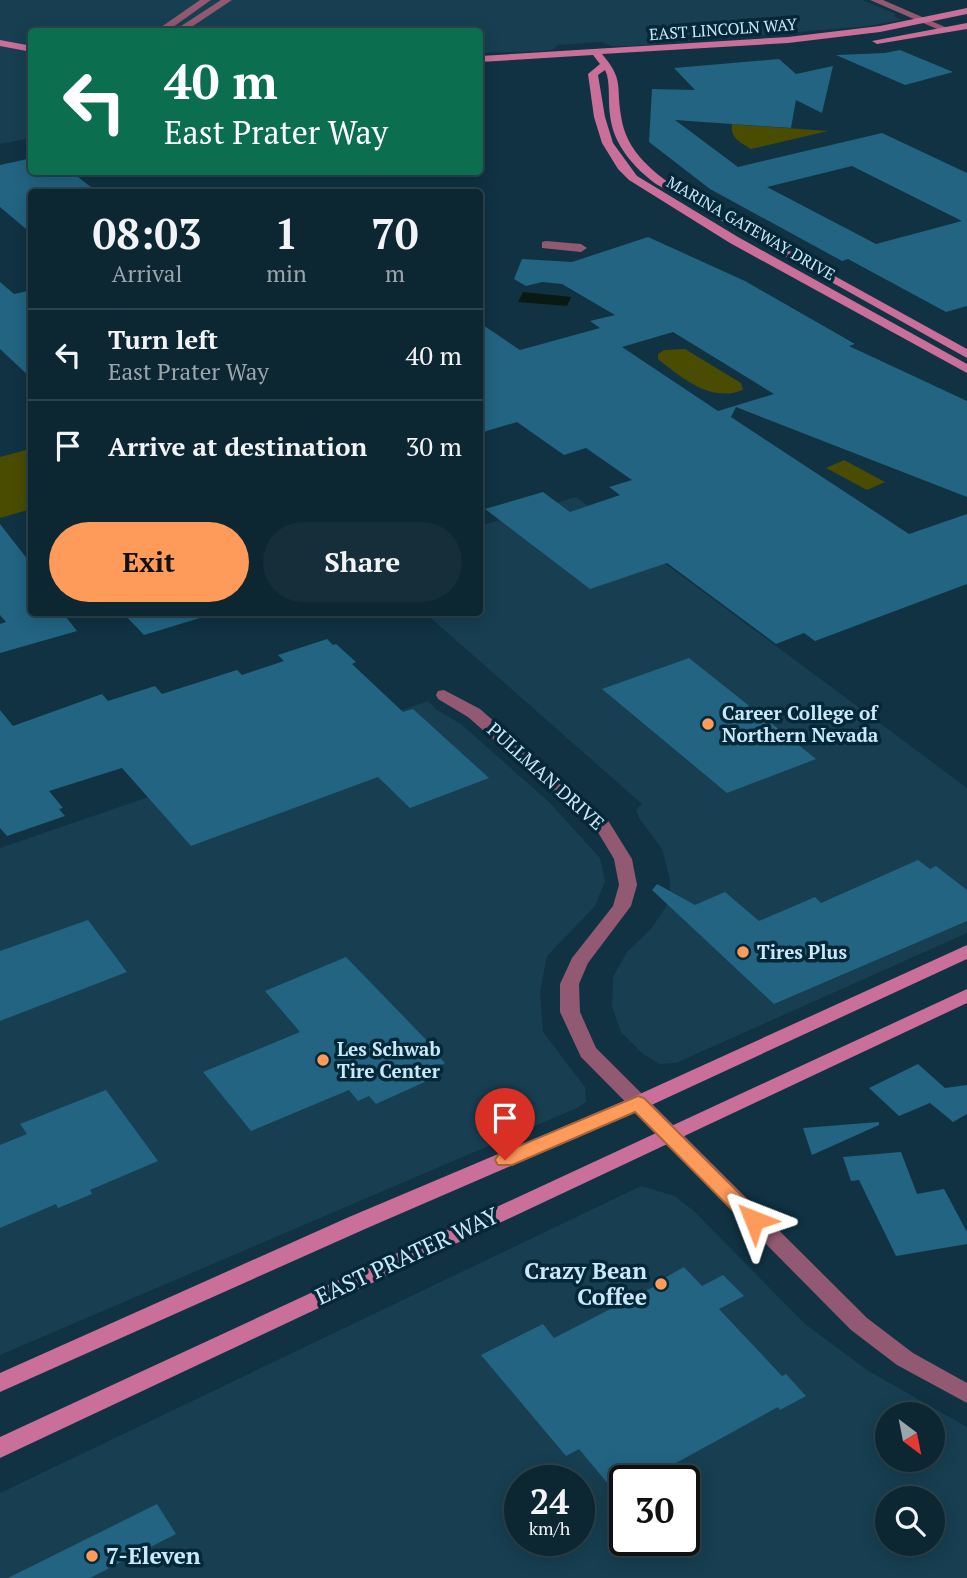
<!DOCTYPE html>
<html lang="en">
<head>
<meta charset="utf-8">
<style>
  :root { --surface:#0c2632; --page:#152e3a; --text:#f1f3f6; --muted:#9aa5ac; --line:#2c434d; --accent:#ff9b5a }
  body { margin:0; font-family:"PT Serif",serif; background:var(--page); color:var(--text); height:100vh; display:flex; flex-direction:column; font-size:26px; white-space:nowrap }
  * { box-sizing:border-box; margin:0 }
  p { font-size:23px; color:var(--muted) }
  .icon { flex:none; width:38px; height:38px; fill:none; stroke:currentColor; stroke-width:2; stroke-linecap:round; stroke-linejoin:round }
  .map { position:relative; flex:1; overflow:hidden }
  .sheet { position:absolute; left:28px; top:189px; width:455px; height:427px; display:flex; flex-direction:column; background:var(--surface); border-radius:7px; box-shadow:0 4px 18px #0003,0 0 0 2px var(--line) }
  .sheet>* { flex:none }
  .hud { position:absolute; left:28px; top:28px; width:455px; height:147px; border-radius:7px; box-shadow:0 4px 18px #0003,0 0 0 2px var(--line); background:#0b6e4f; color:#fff; overflow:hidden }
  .needle { width:46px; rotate:148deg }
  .controls { position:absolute; left:875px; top:1402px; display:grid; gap:14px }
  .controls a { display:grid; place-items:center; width:70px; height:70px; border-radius:50%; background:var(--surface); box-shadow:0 4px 18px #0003,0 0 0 2px var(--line); font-size:35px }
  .speed { position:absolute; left:504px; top:1465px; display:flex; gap:14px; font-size:35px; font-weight:700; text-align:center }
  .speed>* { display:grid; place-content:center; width:91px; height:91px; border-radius:50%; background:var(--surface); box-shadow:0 4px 18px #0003,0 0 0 2px var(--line); line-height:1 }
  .speed small { font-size:18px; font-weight:400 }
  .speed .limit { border:4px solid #111; border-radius:10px; background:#fff; color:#111 }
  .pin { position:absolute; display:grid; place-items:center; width:60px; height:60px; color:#fff; margin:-72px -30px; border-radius:50% 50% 50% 0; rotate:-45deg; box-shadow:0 0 7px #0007 }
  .pin .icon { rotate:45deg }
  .me { position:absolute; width:77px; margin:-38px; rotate:315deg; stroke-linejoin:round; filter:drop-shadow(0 0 5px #0008) }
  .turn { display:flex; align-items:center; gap:24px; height:147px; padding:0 21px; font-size:32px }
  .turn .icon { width:91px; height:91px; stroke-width:2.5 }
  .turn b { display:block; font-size:49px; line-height:60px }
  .eta { display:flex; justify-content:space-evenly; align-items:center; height:119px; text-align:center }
  .eta b { font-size:42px; font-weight:700; line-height:49px }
  .cta { display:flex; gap:14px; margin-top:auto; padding:14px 21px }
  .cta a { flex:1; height:80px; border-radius:42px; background:var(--accent); color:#111; font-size:28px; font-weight:700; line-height:80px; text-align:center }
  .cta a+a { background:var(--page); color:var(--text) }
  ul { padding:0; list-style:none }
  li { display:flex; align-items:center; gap:21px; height:91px; padding:0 21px; border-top:2px solid var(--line) }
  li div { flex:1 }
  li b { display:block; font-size:26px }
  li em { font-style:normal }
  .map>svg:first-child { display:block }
</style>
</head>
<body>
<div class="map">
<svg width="967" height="1578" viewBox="0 0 967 1578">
  <rect width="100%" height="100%" fill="#103243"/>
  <path fill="#173f51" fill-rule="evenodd" d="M0 0H862L896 14 894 16 901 20 869 26 629 46H611L602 42 557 45 554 49 544 51 480 53V32H32L31 138 0 144Z
    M576 497 967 788V933L676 1063 660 1064 643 1054 621 1032 612 1007 613 977 627 952 651 929 669 902 670 880 662 849 639 818 636 810 642 804 425 613 480 612V526Z
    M428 701 437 710 461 724 550 803 600 858 605 881 595 906 547 956 540 992 543 1032 585 1087 586 1102 577 1108 0 1355V848Z
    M641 1186 675 1196 696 1213 805 1324 867 1370 967 1427V1578H0V1493ZM887 1414H933V1460H887ZM520 1480H579V1540H520ZM625 1480H684V1540H625ZM887 1498H933V1544H887Z"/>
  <path fill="#494c01" d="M732 124 743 125 828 131 751 149C741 142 730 139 732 124Z
    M685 349 741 383 743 390C711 403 682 378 658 359V354L664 350Z
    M26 450 31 456V509L0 518V457Z
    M844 460 885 482 867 490 826 468Z"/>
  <path fill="#091a15" d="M523 292 571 297 567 306 518 302Z"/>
  <path fill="#226482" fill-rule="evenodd" d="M900 50 953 72 905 85 836 55 885 53Z
    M779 59 796 74 833 66 822 113 796 100 791 128 675 120 738 167 882 133 967 173V306L946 312 848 259 842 261 710 189 649 142 652 89 695 90 674 68ZM852 166 962 221 876 244 767 187Z
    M32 158V172H72L97 192H32V234L0 207V165Z
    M648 237 745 281 855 344 849 346 967 401V497L736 407 731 417 909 534 967 514V584L815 641 804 633 776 644 667 563 590 589 485 509 543 492 570 512 620 495 609 487 632 480 586 448 564 455 517 422 480 433V323L520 350 600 328 590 321 615 315 562 284 542 282 526 286 514 279 522 259 572 262ZM673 332 774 394 718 411 622 347Z
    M0 282 14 294 32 290V379L0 349Z
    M0 524 32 565V612H62L77 631 0 653V624L6 622 0 615Z
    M122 612H199L200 618 144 635Z
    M327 639 333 645 336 644 356 662 352 664 403 712 413 709 489 778 410 808 378 777 191 846 122 768 49 791 63 808 59 809 65 816 7 836 0 828V710L13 726 102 694 108 701 155 686 162 694 237 670 242 675 284 661 278 655Z
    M689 658 816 759 727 793 602 689Z
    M918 860 930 869 936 866 967 890V921L774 1004 652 890 657 884 695 905 725 892 759 921 815 897 821 903Z
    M88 920 127 972 0 1021V951Z
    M346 957 436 1050 434 1051 445 1063 435 1068 440 1075 376 1104 369 1096 358 1101 349 1090 251 1131 203 1072 300 1032 265 991Z
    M918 1064 945 1088 967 1085V1114L953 1122 930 1103 899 1116 869 1088Z
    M106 1090 158 1161 90 1190 92 1194 58 1208 56 1204 0 1228V1145L27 1134 20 1124Z
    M879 1122V1125L812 1155 803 1128Z
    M901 1152 917 1194 944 1189 967 1232V1244L896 1256 859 1180 851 1181 843 1157Z
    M684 1267 702 1286 723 1275 744 1296 719 1309 782 1376 786 1374 806 1396 780 1410 778 1407 645 1480H625V1504L579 1449 566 1456 481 1355 543 1324 554 1338 663 1282 661 1280Z
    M157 1504 176 1534 90 1578H8Z"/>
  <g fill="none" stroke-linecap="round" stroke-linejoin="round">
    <path fill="#925972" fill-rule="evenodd" d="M200 0H211L166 32H154Z
      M221 0H232L184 32H172Z
      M870 0H883L952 30 944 32Z
      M546 241 581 244 587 248 581 252 542 248V242Z
      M444 690 480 709 609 822 632 859 637 885 631 906 588 963 579 984 580 1012 596 1048 867 1318 913 1353 967 1383V1403L897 1365 851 1330 581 1057 560 1012V984L572 958 613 906 619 885 614 859 596 829 468 717 438 699 436 695 438 691Z"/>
    <path fill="#ca6f99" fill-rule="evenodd" d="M967 8V14L880 32 788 43 602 54C624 80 616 85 621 116 626 153 656 175 686 194L967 349V358L656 184C633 167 613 144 610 115 608 101 610 88 607 75L605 70 598 75 605 117 613 143 637 176 738 237 967 364V373L730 243 629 180 618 169 602 143 594 117 588 74 600 64 593 55 480 62V56L788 37 880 26Z
      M967 23V29L877 44 872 41Z
      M0 40 32 46V52L0 46Z
      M967 945V959L645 1108 365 1229 0 1392V1373L349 1217 631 1098Z
      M967 989V1003L0 1458V1437Z"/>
  </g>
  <path fill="#ff9b5a" stroke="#a6653a" stroke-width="2" d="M638 1096 644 1098 761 1215 764 1220 761 1225 754 1228 747 1225 635 1112 512 1165H498L495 1160 498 1155Z"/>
  <g fill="#ff9b5a" stroke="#052838" stroke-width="2.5">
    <circle cx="708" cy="724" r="7"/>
    <circle cx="743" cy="952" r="7"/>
    <circle cx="323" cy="1060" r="7"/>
    <circle cx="661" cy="1284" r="7"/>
    <circle cx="92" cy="1556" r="7"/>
  </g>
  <g text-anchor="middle" stroke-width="7" stroke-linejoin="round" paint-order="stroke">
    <g font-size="16" fill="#c9e9fa" stroke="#052838">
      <text transform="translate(723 29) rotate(-4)" y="6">EAST LINCOLN WAY</text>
      <text transform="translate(751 228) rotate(30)" y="6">MARINA GATEWAY DRIVE</text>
    </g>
    <g font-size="19" font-weight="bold" fill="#c9e9fa" stroke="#052838" text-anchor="start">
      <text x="722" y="720">Career College of<tspan x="722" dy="22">Northern Nevada</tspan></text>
      <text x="757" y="959">Tires Plus</text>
      <text x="337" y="1056">Les Schwab<tspan x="337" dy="22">Tire Center</tspan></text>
    </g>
    <g font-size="19" fill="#c9e9fa" stroke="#052838">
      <text transform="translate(546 776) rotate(42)" y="7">PULLMAN DRIVE</text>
    </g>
    <g font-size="23" fill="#c9e9fa" stroke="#052838">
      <text transform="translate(407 1256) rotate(-25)" y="8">EAST PRATER WAY</text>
    </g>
    <g font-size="23" font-weight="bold" fill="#c9e9fa" stroke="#052838" text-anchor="end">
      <text x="647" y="1279">Crazy Bean<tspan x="647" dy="26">Coffee</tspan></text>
      <text x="106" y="1564" text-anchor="start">7-Eleven</text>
    </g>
  </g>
</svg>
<div class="controls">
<a><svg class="needle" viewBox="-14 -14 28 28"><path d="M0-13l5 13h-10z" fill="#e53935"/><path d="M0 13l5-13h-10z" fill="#9aa5ac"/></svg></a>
<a><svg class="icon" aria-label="search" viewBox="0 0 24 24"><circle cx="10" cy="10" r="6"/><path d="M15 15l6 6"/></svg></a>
</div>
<div class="speed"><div>24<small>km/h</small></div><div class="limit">30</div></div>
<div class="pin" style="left:505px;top:1160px;background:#d93025"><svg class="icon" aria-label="arrive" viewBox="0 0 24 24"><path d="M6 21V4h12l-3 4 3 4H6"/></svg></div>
<svg class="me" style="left:754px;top:1220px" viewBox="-20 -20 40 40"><path d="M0-17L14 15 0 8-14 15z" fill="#ff9b5a" stroke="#fff" stroke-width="4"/></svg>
<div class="hud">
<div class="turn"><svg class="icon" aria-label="left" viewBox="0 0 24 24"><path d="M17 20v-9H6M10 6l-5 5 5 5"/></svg><div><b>40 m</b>East Prater Way</div></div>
</div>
<section class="sheet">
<div class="eta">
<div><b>08:03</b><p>Arrival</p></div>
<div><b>1</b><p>min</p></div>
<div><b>70</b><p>m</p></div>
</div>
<ul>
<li><svg class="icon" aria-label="left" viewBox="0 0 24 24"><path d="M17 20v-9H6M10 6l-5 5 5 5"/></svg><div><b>Turn left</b><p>East Prater Way</p></div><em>40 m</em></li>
<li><svg class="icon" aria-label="arrive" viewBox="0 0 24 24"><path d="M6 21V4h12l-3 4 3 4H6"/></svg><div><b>Arrive at destination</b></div><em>30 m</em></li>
</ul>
<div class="cta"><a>Exit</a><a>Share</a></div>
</section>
</div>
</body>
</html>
